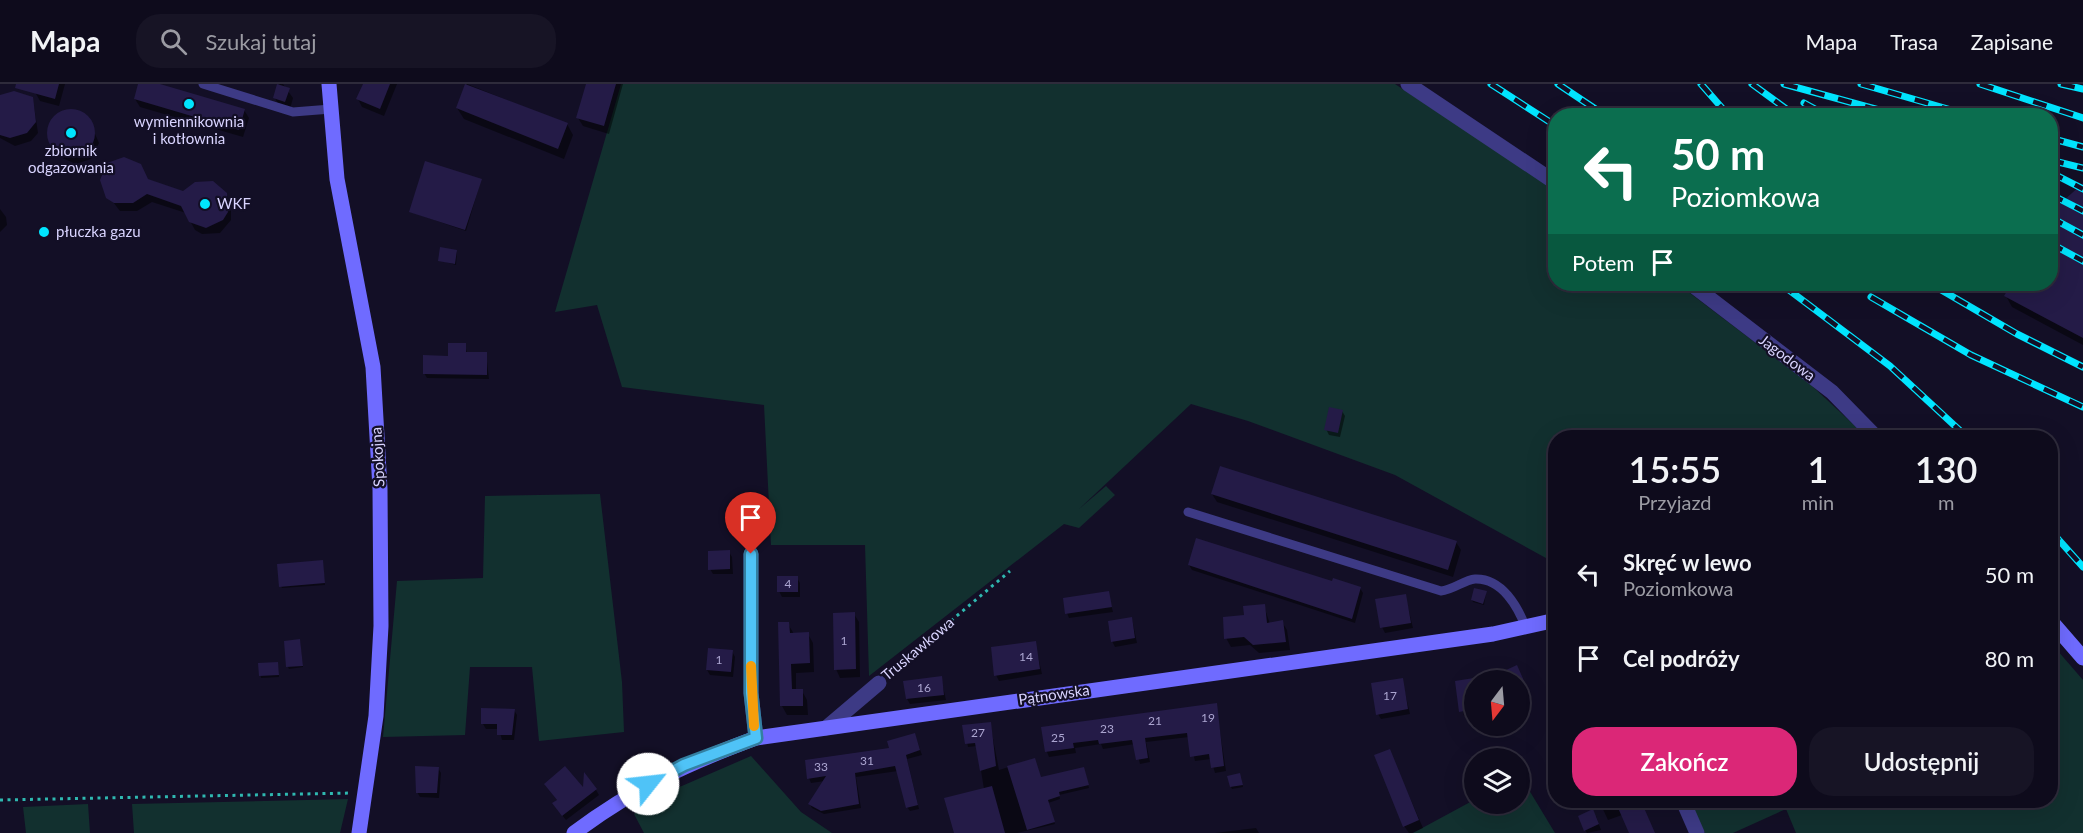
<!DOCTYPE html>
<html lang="pl">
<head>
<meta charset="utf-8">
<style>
  :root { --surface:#0e0b1c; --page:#171425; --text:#f1f3f6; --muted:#9b9ba3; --line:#2e2b3b; --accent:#db2777 }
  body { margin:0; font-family:Lato,sans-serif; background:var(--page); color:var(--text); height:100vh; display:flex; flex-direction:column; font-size:22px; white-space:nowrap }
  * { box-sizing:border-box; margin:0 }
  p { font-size:20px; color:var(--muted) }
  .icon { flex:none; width:33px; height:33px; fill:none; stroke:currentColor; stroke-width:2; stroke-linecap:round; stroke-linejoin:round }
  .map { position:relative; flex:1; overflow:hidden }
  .drawer { position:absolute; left:1548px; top:346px; width:510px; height:378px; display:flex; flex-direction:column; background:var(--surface); border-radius:24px; box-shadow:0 6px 24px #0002,0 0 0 2px var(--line) }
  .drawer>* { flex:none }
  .banner { position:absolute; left:1548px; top:24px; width:510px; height:183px; border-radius:24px; box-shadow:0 6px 24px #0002,0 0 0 2px var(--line); background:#0b6e4f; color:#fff; overflow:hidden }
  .needle { width:39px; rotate:196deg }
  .fabs { position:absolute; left:1464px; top:586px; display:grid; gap:12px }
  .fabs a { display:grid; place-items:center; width:66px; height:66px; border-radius:50%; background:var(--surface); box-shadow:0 6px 24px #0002,0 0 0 2px var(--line); font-size:30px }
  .pin { position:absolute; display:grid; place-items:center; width:51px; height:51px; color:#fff; margin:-62px -26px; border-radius:50% 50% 50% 0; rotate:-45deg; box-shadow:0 0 6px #0007 }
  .pin .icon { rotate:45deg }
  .me { position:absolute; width:66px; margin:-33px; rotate:61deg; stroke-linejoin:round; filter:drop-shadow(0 0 4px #0008) }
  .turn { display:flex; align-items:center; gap:21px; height:126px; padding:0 24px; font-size:27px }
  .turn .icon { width:78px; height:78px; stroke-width:2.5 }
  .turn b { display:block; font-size:42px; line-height:51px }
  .then { display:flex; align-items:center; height:57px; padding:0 24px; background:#0003; gap:12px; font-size:22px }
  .eta { display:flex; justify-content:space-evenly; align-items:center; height:102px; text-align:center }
  .eta b { font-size:36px; font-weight:600; line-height:42px }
  .primary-button { display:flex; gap:12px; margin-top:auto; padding:12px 24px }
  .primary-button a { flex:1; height:69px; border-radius:24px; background:var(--accent); color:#fff; font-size:24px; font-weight:600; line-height:69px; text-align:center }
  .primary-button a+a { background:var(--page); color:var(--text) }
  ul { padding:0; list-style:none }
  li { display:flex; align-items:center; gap:18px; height:84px; padding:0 24px }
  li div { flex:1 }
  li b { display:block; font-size:22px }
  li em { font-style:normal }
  header { display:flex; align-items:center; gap:36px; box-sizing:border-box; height:84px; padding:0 30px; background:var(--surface); border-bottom:2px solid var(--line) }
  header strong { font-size:28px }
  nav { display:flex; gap:33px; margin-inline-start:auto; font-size:21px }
  .search { width:420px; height:54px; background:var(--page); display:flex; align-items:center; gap:15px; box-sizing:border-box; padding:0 21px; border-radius:24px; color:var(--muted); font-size:22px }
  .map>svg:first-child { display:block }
</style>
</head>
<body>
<header>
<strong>Mapa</strong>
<div class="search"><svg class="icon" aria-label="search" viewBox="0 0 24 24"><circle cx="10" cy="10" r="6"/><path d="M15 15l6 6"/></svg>Szukaj tutaj</div>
<nav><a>Mapa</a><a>Trasa</a><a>Zapisane</a></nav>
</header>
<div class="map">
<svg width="2083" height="749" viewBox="0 0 2083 749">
  <rect width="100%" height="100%" fill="#130f26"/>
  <path fill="#12302f" d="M621 0H1395L1555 106 1556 200H1678L1811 301 1868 354H1556L1555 479 1395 391 1248 337 1191 320 1079 425 1106 402 1115 411 1079 444 1064 440 869 592 865 461H771L764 321 622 303 597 221 555 228Z
    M600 410 622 598 624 648 539 657 532 583H470L465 651 383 653 397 497 483 494 485 412Z
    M2051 559 2083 596V749H1796L1786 725 1733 749H1705L1689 717H2050Z
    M751 672 801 728 832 749H644L634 730 668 708Z
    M1520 691 1555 749H1413L1474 716V720H1520Z
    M348 715 340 749H134L132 720Z
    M88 720 90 749H26L23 723Z"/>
  <path fill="#0007" d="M37 0H65L59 22 40 17 35 8Z
    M140 0H155L244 26 249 34 243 53 140 23 135 15Z
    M279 0H283L293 14 290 25 279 22 275 14Z
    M364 0H397L384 32 362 23 358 15Z
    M467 0 567 40 573 51 564 75 464 35 457 24Z
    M587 0H623L609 50 583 42 578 34Z
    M0 13 34 22 38 49 31 57 15 62 0 54Z
    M72 27 88 34 99 59 91 75 76 80 60 73 50 57 48 43 59 29Z
    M108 81 183 108 226 110 231 119V136L220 149 202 150 195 146 186 129 152 118 137 127H120L103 105V88Z
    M481 96 466 147 411 128Z
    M2083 101V261L2012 223 2006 212 2013 200H2050Z
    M0 125 6 133 7 141 0 148Z
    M457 168 456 181 439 176Z
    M465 261 467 269H486L489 295 427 294 424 289Z
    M1342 327 1345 332 1340 353 1329 351 1326 345Z
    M1212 410 1456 458 1461 466 1453 493 1217 418Z
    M729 468 732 473 733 490H713L710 485Z
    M323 480 325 501 282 504 281 502Z
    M1189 481 1333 499 1360 504 1363 509 1355 539 1192 486Z
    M797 494 800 499V513H782L779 507Z
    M1486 508 1484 521 1473 518 1472 516Z
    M1108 509 1113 528 1069 534 1067 529Z
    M1405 511 1413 544 1385 549 1382 543Z
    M1264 522 1270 540 1282 538 1287 546 1290 566 1259 569 1250 561 1231 563 1226 554 1246 532Z
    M854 530 859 538 860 593 840 594 836 585Z
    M1132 535 1137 559 1115 563 1112 557Z
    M788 540 794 550H808L813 559 814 588 796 589V607H802L807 616 808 631H787L782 622Z
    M300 557 303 583 289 585 288 583Z
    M1035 559 1042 590 999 597 996 591Z
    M732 567 735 573 733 593 710 591 707 586Z
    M259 580 278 581 279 593 261 594Z
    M1519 588 1532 616 1520 622V597H1499Z
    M941 594 946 616 910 620 907 615Z
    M1479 595 1481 597H1474V631L1464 632 1457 598Z
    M1402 596 1410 630 1381 635 1378 630Z
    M1216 621 1226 687 1215 689 1211 675 1195 677 1189 653 1146 658 1150 678 1140 680 1135 660 1103 665 1101 660 1075 664 1076 669 1049 673 1047 668 1043 644Z
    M514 626 517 631 514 656H502L499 645H486L483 640Z
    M990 639 999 686 1034 675 1041 695 1085 688 1089 704 1059 711 1060 715 1048 719 1055 740 1017 749H955L946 716 984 705 977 662 968 663 964 642Z
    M915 651 922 671 907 675 919 725 910 727 907 723 898 687 856 693 861 724 824 730 812 724 810 720 825 697 811 699 809 694 891 665Z
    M1389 666 1423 744 1412 749H1409L1404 742Z
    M438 684 441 689 439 714 420 713 417 708Z
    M1241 693 1243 703 1232 705 1231 703Z
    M545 701 584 707 596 706 599 711 566 736 557 725 558 717Z
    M1599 717H1636L1654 749H1630L1622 731 1608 736Z
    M1596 732 1601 746 1587 749 1585 746Z
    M1256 744 1259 749H1215Z"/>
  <path fill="#241b47" d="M16 0H59L55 15 15 4Z
    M138 0H160L245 25 239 46 134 15Z
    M277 0 290 4 285 18 273 14Z
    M363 0H390L380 25 356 15Z
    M465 0 568 39 558 65 456 24Z
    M586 0H616L604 42 576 34Z
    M14 7 33 13 36 38 27 49 10 54 0 51V11Z
    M47 49a24 24 0 1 1 48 0a24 24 0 1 1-48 0Z
    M124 73 141 80 148 95 183 107 195 98 213 97 227 109 228 128 223 136 206 144 189 138 181 122 147 110 133 119H114L106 114 100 96 107 79Z
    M425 77 482 95 465 146 409 128Z
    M2083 99V254L2004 212 2011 200H2050V129Z
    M440 163 457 166 455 180 438 177Z
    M448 259H466V268H487V291L423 290V271L448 272Z
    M1329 323 1343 326 1338 349 1324 346Z
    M1220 382 1457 457 1448 486 1211 410Z
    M1196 454 1332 497 1333 494 1361 503 1352 535 1188 481Z
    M730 466V485L708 486V467Z
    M323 476 325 499 279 503 277 480Z
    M777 492H798V508H777Z
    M1474 504 1487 507 1483 520 1471 516Z
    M1109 507 1112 523 1065 530 1063 514Z
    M1406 510 1411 539 1380 544 1375 515Z
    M1265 520 1267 539 1283 536 1286 558 1253 561 1244 553 1224 555 1223 533 1244 531 1243 522Z
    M855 528 856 585 834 586 833 529Z
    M1132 533 1135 554 1111 558 1108 537Z
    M778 538H789L790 549 809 548 810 579 791 580 792 605H803V622H780Z
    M300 555 303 582 286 583 284 557Z
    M1036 557 1040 585 994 592 991 563Z
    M708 564 733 566 731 588 706 586Z
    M278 578 279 591 259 592 258 579Z
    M1517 581 1524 597H1482Z
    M942 592 944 611 906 615 903 597Z
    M1403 594 1408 625 1376 631 1371 599Z
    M1474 594V625L1459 628 1455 597Z
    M1217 619 1224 682 1211 684 1209 670 1190 673 1187 649 1145 654 1148 674 1136 676 1132 656 1099 660 1098 656 1073 659 1074 664 1045 668 1041 643Z
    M481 624 515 625 512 651H497V640H481Z
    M991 638 996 682 980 687 975 659 965 660 962 641Z
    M915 649 920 666 906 671 918 721 906 724 895 682 855 689 859 720 821 727 808 720 826 692 807 695 805 676 889 664 887 657Z
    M1390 665 1419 736 1403 743 1374 671Z
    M1035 674 1041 693 1084 683 1089 701 1059 708 1060 712 1048 716 1055 738 1027 746 1007 682Z
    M415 682 439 683 437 709H416Z
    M565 682 583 703 584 688 597 705 562 732 552 719 557 716 544 700Z
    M1240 689 1243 701 1230 703 1227 692Z
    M992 702 1005 749H954L944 714Z
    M1615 717H1641L1655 749H1629Z
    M1593 725 1599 740 1584 747 1578 732Z"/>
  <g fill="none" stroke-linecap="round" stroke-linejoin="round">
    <path stroke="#2fb8b0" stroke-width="3" stroke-dasharray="3 4.5" stroke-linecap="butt" d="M888 590 1010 487
      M0 716 352 709"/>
    <path stroke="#3d3a85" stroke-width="9" d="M203 0 293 28 331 25
      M1188 428 1441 507C1453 506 1464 496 1475 495 1502 494 1518 523 1526 544"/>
    <path stroke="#3d3a85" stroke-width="15" d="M1408 0 1556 99
      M1691 200 1832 308 1877 354
      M751 470V609L756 654
      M826 644 879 599
      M1683 717 1697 749"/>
    <path stroke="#6f6bff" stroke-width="15" d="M329 0 337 95 373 283 380 405 381 542 376 632 359 749
      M2050 536 2083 574
      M574 749C634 704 686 680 756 654L1493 550 1556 536"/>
    <g stroke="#00e5ff" stroke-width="7">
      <path id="rail" d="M1491 0 1556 42
        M1558 0 1606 32
        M1701 0 1729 32
        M1752 0 1796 32
        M1784 0 1901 32
        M1861 0 1972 32
        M1980 0 2083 34
        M2061 0 2083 5
        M1804 19 1828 32
        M1839 26 1855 32
        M2050 54 2083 63
        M2050 76 2083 84
        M2050 88 2083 105
        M2050 110 2083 127
        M2050 133 2083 151
        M2050 159 2083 177
        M1781 200 1890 282 1968 354
        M1931 200 2017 250 2083 283
        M1871 213 1971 271 2083 323
        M2050 446 2083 483"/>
    </g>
    <use href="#rail" stroke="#130f26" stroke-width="4.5" stroke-dasharray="14" stroke-linecap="butt"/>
  </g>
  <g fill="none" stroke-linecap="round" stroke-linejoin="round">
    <g stroke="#337fa1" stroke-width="15">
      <path id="route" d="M648 700 684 681 756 654 751 609V470"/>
    </g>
    <use href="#route" stroke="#4fc3f7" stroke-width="10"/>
    <path stroke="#f59e0b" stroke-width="10" d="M751 582 754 642"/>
  </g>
  <g fill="#00e5ff" stroke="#130f26" stroke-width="2">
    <circle cx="189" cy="20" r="6"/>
    <circle cx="71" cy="49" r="6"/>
    <circle cx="205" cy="120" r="6"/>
    <circle cx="44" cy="148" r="6"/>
  </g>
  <g text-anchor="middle" stroke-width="4.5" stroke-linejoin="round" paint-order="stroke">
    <g font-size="12" fill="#aca6d1">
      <text x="788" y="504">4</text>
      <text x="844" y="561">1</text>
      <text x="1026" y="577">14</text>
      <text x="719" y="580">1</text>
      <text x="924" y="608">16</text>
      <text x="1390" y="616">17</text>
      <text x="1208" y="638">19</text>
      <text x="1155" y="641">21</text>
      <text x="1107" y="649">23</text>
      <text x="978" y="653">27</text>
      <text x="1058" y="658">25</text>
      <text x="867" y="681">31</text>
      <text x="821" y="687">33</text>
    </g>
    <g font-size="15" fill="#d9d4ff" stroke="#130f26">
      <text x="189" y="43">wymiennikownia<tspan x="189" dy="17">i kotłownia</tspan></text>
      <text x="71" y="72">zbiornik<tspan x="71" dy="17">odgazowania</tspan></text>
      <text x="217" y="125" text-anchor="start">WKF</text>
      <text x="56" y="153" text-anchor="start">płuczka gazu</text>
    </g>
    <g font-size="15" fill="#d9d4ff" stroke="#130f26">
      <text transform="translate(1787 274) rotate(37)" y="5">Jagodowa</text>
      <text transform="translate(378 373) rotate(-93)" y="5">Spokojna</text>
      <text transform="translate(918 565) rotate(-40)" y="5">Truskawkowa</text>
      <text transform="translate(1054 611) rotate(-8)" y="5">Pątnowska</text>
    </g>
  </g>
</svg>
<div class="fabs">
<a><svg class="needle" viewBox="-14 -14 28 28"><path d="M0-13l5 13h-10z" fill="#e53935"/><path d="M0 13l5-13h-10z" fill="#9b9ba3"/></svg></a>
<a><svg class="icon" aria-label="layers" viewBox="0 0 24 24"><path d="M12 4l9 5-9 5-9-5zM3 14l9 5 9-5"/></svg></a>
</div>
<div class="pin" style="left:751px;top:470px;background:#d93025"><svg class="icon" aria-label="arrive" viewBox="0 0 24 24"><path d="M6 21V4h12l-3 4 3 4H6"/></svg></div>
<svg class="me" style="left:648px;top:700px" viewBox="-20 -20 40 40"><circle r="19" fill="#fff"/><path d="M0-13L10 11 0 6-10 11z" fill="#4fc3f7"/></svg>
<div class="banner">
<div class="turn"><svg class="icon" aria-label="left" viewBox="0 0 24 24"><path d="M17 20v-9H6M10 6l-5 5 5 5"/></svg><div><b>50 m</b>Poziomkowa</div></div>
<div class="then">Potem<svg class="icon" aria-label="arrive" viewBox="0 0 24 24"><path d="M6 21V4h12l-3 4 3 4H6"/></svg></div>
</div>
<section class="drawer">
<div class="eta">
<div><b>15:55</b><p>Przyjazd</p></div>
<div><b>1</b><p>min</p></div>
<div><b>130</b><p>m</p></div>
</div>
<ul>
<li><svg class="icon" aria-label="left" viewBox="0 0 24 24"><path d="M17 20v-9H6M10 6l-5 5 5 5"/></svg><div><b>Skręć w lewo</b><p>Poziomkowa</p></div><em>50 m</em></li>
<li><svg class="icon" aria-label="arrive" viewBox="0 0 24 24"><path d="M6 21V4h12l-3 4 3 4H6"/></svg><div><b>Cel podróży</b></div><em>80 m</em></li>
</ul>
<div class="primary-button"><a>Zakończ</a><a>Udostępnij</a></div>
</section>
</div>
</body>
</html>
